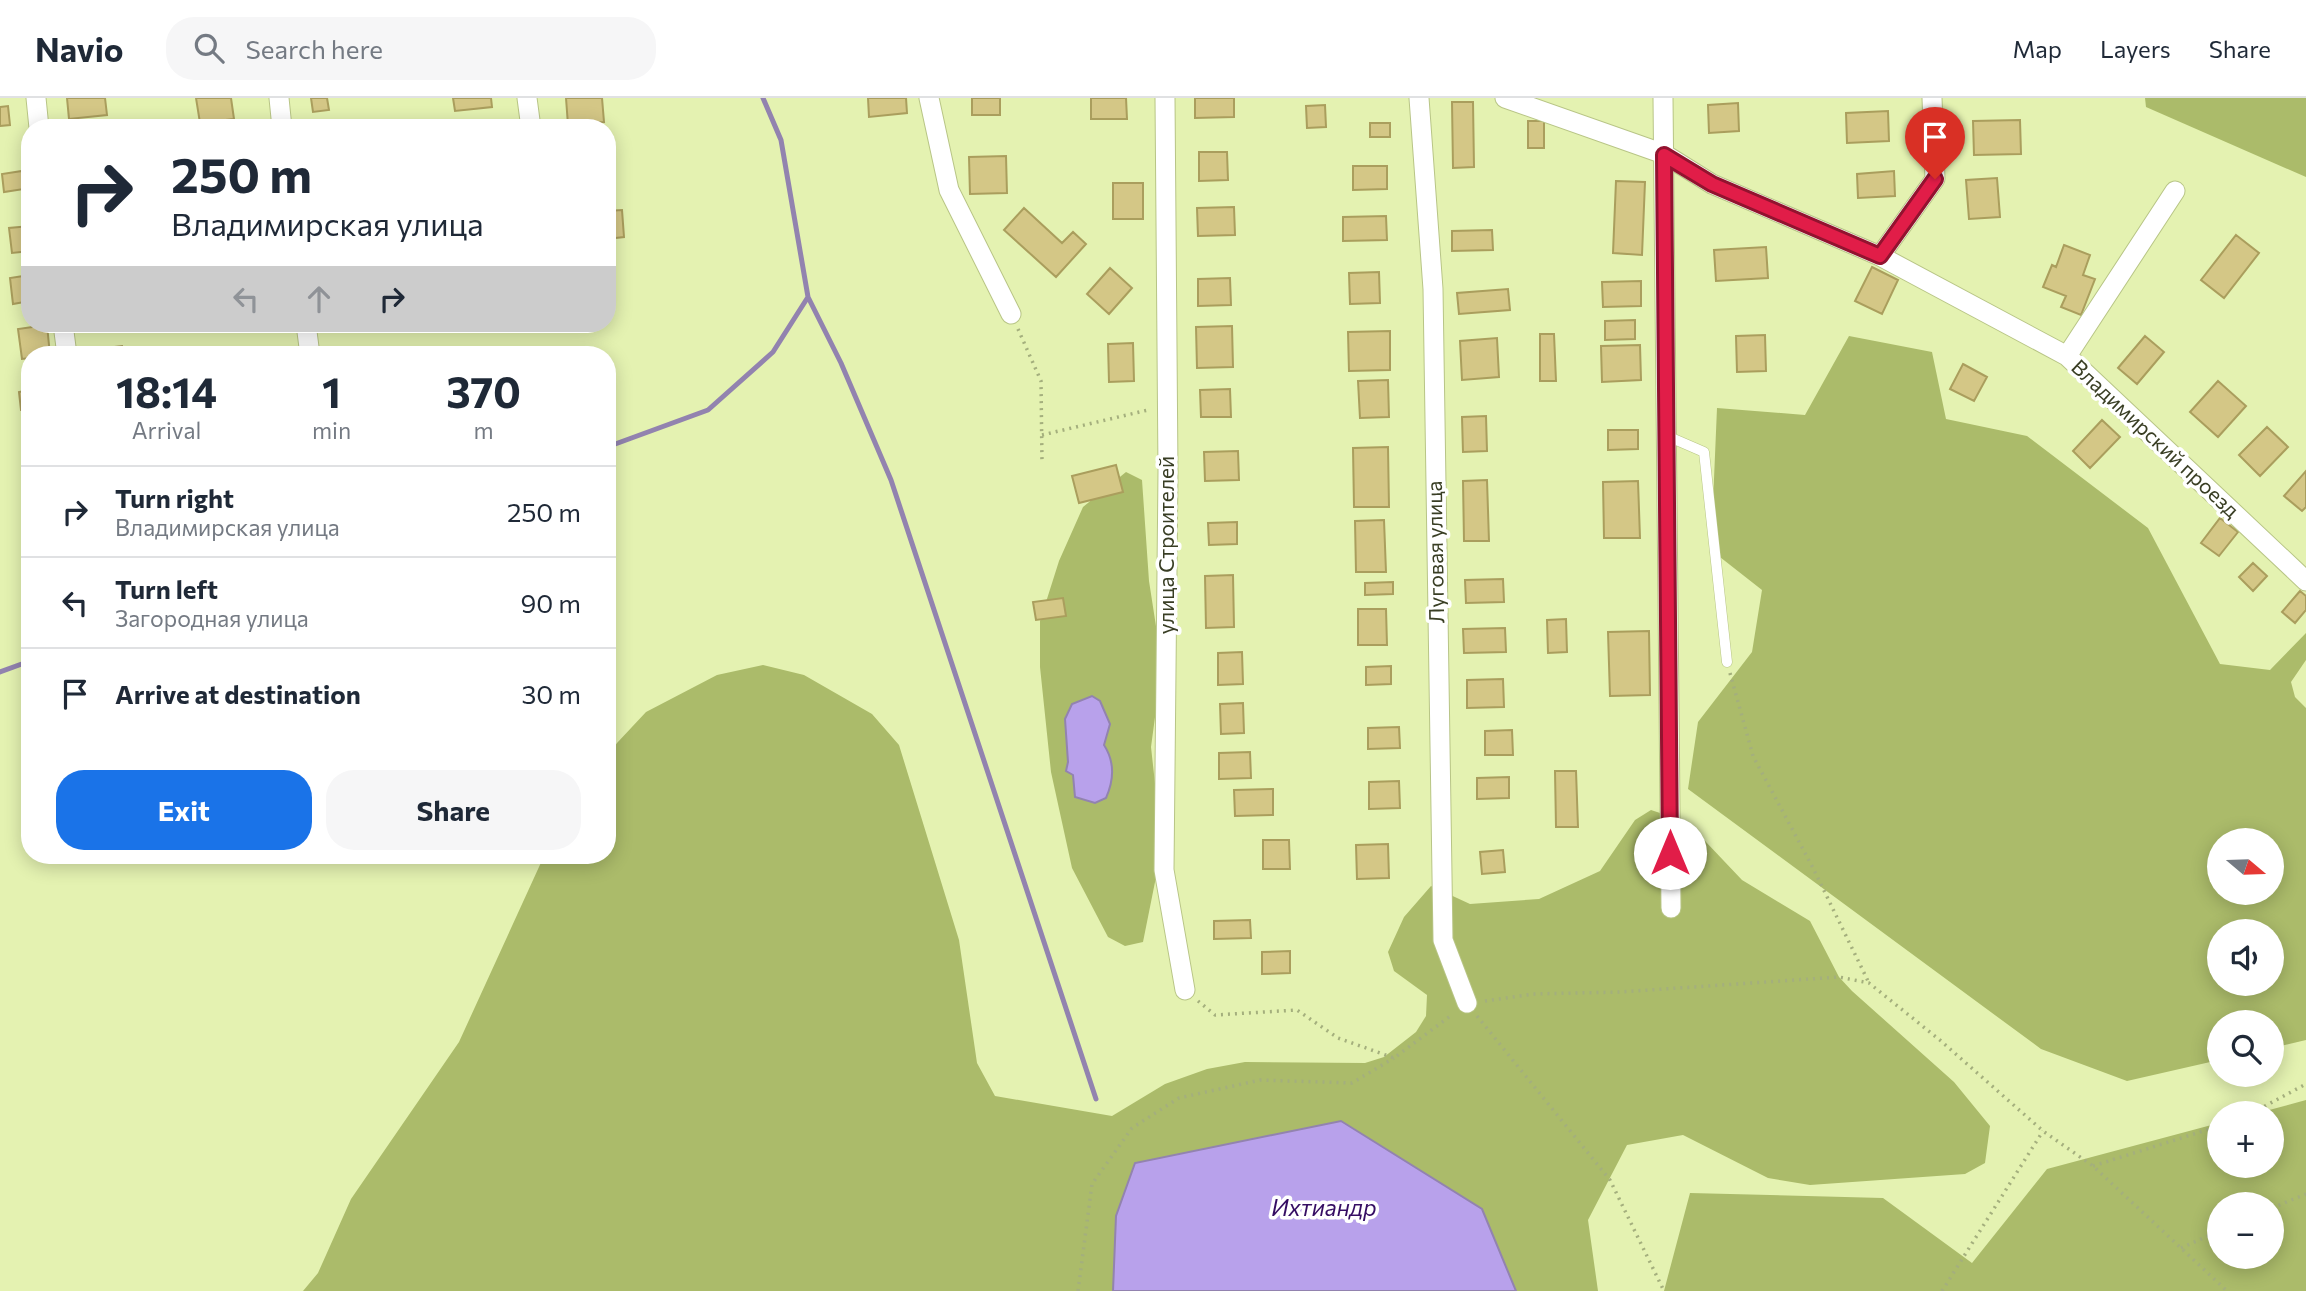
<!DOCTYPE html>
<html lang="en">
<head>
<meta charset="utf-8">
<style>
  :root { --surface:#fff; --page:#f6f6f7; --text:#1f2937; --muted:#747a83; --line:#e0e1e3; --accent:#1a73e8 }
  body { margin:0; font-family:Commissioner,sans-serif; background:var(--page); color:var(--text); height:100vh; display:flex; flex-direction:column; font-size:26px; white-space:nowrap }
  * { box-sizing:border-box; margin:0 }
  p { font-size:23px; color:var(--muted) }
  .icon { flex:none; width:38px; height:38px; fill:none; stroke:currentColor; stroke-width:2; stroke-linecap:round; stroke-linejoin:round }
  .map { position:relative; flex:1; overflow:hidden }
  .details { position:absolute; left:21px; top:248px; width:595px; height:518px; display:flex; flex-direction:column; background:var(--surface); border-radius:28px; box-shadow:0 4px 18px #0003 }
  .details>* { flex:none }
  .banner { position:absolute; left:21px; top:21px; width:595px; height:214px; border-radius:28px; box-shadow:0 4px 18px #0003; background:#fff; color:var(--text); overflow:hidden }
  .needle { width:46px; rotate:109deg }
  .buttons { position:absolute; left:2207px; top:730px; display:grid; gap:14px }
  .buttons a { display:grid; place-items:center; width:77px; height:77px; border-radius:50%; background:var(--surface); box-shadow:0 4px 18px #0003; font-size:35px }
  .pin { position:absolute; display:grid; place-items:center; width:60px; height:60px; color:#fff; margin:-72px -30px; border-radius:50% 50% 50% 0; rotate:-45deg; box-shadow:0 0 7px #0007 }
  .pin .icon { rotate:45deg }
  .me { position:absolute; width:77px; margin:-38px; rotate:0deg; stroke-linejoin:round; filter:drop-shadow(0 0 5px #0008) }
  .turn { display:flex; align-items:center; gap:24px; height:147px; padding:0 35px; font-size:32px }
  .turn .icon { width:91px; height:91px; stroke-width:2.5 }
  .turn b { display:block; font-size:49px; line-height:60px }
  .lanes { display:flex; align-items:center; height:66px; padding:0 35px; background:#0003; justify-content:center; gap:35px; direction:ltr }
  .lanes .off { opacity:.35 }
  .eta { display:flex; justify-content:space-evenly; align-items:center; height:119px; text-align:center }
  .eta b { font-size:42px; font-weight:700; line-height:49px }
  .action { display:flex; gap:14px; margin-top:auto; padding:14px 35px }
  .action a { flex:1; height:80px; border-radius:28px; background:var(--accent); color:#fff; font-size:28px; font-weight:700; line-height:80px; text-align:center }
  .action a+a { background:var(--page); color:var(--text) }
  ul { padding:0; list-style:none }
  li { display:flex; align-items:center; gap:21px; height:91px; padding:0 35px; border-top:2px solid var(--line) }
  li div { flex:1 }
  li b { display:block; font-size:26px }
  li em { font-style:normal }
  header { display:flex; align-items:center; gap:42px; box-sizing:border-box; height:98px; padding:0 35px; background:var(--surface); border-bottom:2px solid var(--line) }
  header strong { font-size:33px }
  nav { display:flex; gap:38px; margin-inline-start:auto; font-size:24px }
  .search { width:490px; height:63px; background:var(--page); display:flex; align-items:center; gap:18px; box-sizing:border-box; padding:0 24px; border-radius:28px; color:var(--muted); font-size:26px }
  .map>svg:first-child { display:block }
</style>
</head>
<body>
<header>
<strong>Navio</strong>
<div class="search"><svg class="icon" aria-label="search" viewBox="0 0 24 24"><circle cx="10" cy="10" r="6"/><path d="M15 15l6 6"/></svg>Search here</div>
<nav><a>Map</a><a>Layers</a><a>Share</a></nav>
</header>
<div class="map">
<svg width="2306" height="1193" viewBox="0 0 2306 1193">
  <rect width="100%" height="100%" fill="#e4f2b1"/>
  <path fill="#abbb6a" fill-rule="evenodd" d="M2145 0H2306V79L2146 9Z
    M1849 238 1932 254 1946 321 2027 338 2148 430 2220 566 2270 572 2306 535V562L2291 584 2295 599 2306 610V942L2272 950V924H2219V962L2127 983 2041 951 1688 691 1698 624 1752 554 1762 492 1711 452 1717 310 1805 317ZM2219 742H2272V794H2219ZM2219 833H2272V886H2219Z
    M1126 374 1142 382 1149 483 1162 567 1151 649 1162 749 1143 844 1125 848 1108 839 1072 770 1051 674 1040 569V523L1059 463 1083 409Z
    M763 567 804 577 872 616 899 647 959 842 977 965 995 998 1112 1018 1165 986 1207 971 1245 964 1365 965 1384 959 1416 934 1426 918 1427 897 1394 873 1388 854 1404 819 1431 788 1470 806 1539 801 1600 773 1635 722 1651 712 1687 724 1742 782 1810 823 1839 879 1852 893 1954 984 1990 1028 1985 1065 1965 1076 1810 1087 1768 1080 1683 1037 1627 1047 1588 1122 1598 1193H1516L1481 1111 1116 1118 1113 1193H303L318 1175 351 1101 459 944 544 758H607V659L617 645 646 614 717 577Z
    M2306 1002V1193H1664L1690 1095 1883 1100 1972 1165 2047 1071 2219 1025V1068H2272V1015H2258ZM2272 1106V1158H2219V1106Z"/>
  <path fill="#b8a1eb" stroke="#9283af" stroke-width="2" d="M1092 598 1100 603 1110 626 1104 647C1115 664 1114 682 1106 700L1095 705 1075 699 1073 677 1066 673 1068 664 1065 621 1072 606Z
    M1341 1023 1482 1111 1516 1193H1113L1116 1118 1135 1065Z"/>
  <g fill="none" stroke-linecap="round" stroke-linejoin="round">
    <path stroke="#9283af" stroke-width="5" d="M763 0 781 42 808 199 841 265 891 382 1096 1001
      M607 349 708 312 773 254 808 199
      M0 574 30 563"/>
  </g>
  <path fill="#d4c786" stroke="#aa9e5d" stroke-width="2" d="M67 0H105L107 17 69 21Z
    M196 0H231L234 21 200 25Z
    M311 0H327L329 12 313 14Z
    M453 0H491L492 9 455 13Z
    M566 0H602L604 24 568 27Z
    M868 0H906L907 15 869 19Z
    M972 0H1000V17H972Z
    M1091 0H1126L1127 21H1091Z
    M1195 0H1234V19L1195 20Z
    M1452 4H1473L1474 69 1453 70Z
    M1738 5 1739 33 1709 35 1708 7Z
    M1325 7 1326 29 1307 30 1306 8Z
    M8 8 10 27 0 28V9Z
    M1888 13 1889 43 1847 45 1846 15Z
    M2020 22 2021 56 1974 57 1973 23Z
    M1528 23H1544V50H1528Z
    M1370 25H1390V39H1370Z
    M1199 54H1227L1228 82 1199 83Z
    M1006 58 1007 95 970 96 969 59Z
    M1353 68H1387V91L1353 92Z
    M22 73 24 91 4 94 2 76Z
    M1894 73 1895 98 1858 100 1857 76Z
    M1997 80 2000 119 1969 121 1966 82Z
    M1616 83 1645 84 1642 157 1613 155Z
    M1113 85H1143V121H1113Z
    M1234 109 1235 137 1198 138 1197 110Z
    M1024 110 1062 145 1073 134 1086 146 1056 179 1004 132Z
    M622 112 624 139 607 141V113Z
    M1386 118 1387 142 1343 143V119Z
    M30 128V153L12 155 9 130Z
    M1492 132 1493 152 1452 153V133Z
    M2236 137 2259 155 2224 200 2201 182Z
    M2064 147 2090 157 2083 177 2095 181 2081 217 2061 209 2066 198 2043 189 2052 167 2056 169Z
    M1766 149 1768 180 1716 183 1714 152Z
    M1872 169 1898 182 1882 216 1855 203Z
    M1110 170 1132 190 1109 216 1087 196Z
    M1379 174 1380 205 1350 206 1349 175Z
    M30 177V203L13 206 10 180Z
    M1230 180 1231 207 1198 208V181Z
    M1641 183V208L1603 209 1602 184Z
    M1508 191 1510 212 1459 216 1457 195Z
    M1635 222V241L1605 242V223Z
    M486 226H512V229L487 232Z
    M47 227 50 257H30V260L22 261 18 231Z
    M1232 228 1233 269 1197 270 1196 229Z
    M1390 233V272L1349 273 1348 234Z
    M1540 236H1554L1556 283H1540Z
    M1765 237 1766 273 1737 274 1736 238Z
    M2145 238 2164 254 2137 286 2118 270Z
    M1497 240 1499 279 1462 282 1460 243Z
    M1133 245 1134 283 1109 284 1108 246Z
    M1640 247 1641 282 1602 284 1601 248Z
    M122 248 123 257H97L96 251Z
    M1963 266 1987 279 1974 303 1950 291Z
    M1388 282 1389 319 1360 320 1358 283Z
    M2218 283 2246 308 2218 339 2190 314Z
    M1230 291 1231 319H1201L1200 292Z
    M30 292V311L21 312 19 294Z
    M1486 318 1487 353 1463 354 1462 319Z
    M2102 322 2120 339 2090 370 2073 353Z
    M2267 329 2288 349 2260 378 2239 357Z
    M1608 332H1638V351L1608 352Z
    M1388 349 1389 409H1354L1353 350Z
    M1238 353 1239 382 1205 383 1204 354Z
    M1116 367 1123 394 1079 405 1072 378Z
    M2306 373V409L2302 413 2284 398Z
    M1487 382 1489 443H1464L1463 383Z
    M1638 383 1640 440H1604L1603 384Z
    M2220 420 2238 434 2219 458 2201 445Z
    M1384 422 1386 474H1356L1355 423Z
    M1237 424V446L1209 447 1208 425Z
    M2253 465 2267 478 2253 493 2239 479Z
    M1233 477 1234 529 1206 530 1205 478Z
    M1503 481 1504 504 1466 505 1465 482Z
    M1393 484V496L1365 497V485Z
    M2300 493 2306 498V512L2295 525 2282 514Z
    M1063 500 1066 518 1036 522 1033 504Z
    M1358 511H1386L1387 547H1358Z
    M1566 521 1567 554 1548 555 1547 522Z
    M1505 530 1506 554 1464 555 1463 531Z
    M1649 533 1650 597 1610 598 1608 534Z
    M1242 554 1243 586 1218 587V555Z
    M1391 568V586L1366 587V569Z
    M1503 581 1504 609 1467 610V582Z
    M1243 605 1244 635 1221 636 1220 606Z
    M1399 629 1400 650 1368 651V630Z
    M1512 632 1513 657H1485V633Z
    M1250 654 1251 680 1219 681V655Z
    M1555 673H1576L1578 729H1556Z
    M1509 679V700L1477 701V680Z
    M1399 683 1400 710 1369 711V684Z
    M1273 691V717L1235 718 1234 692Z
    M1263 742H1289L1290 771H1263Z
    M1388 746 1389 780 1357 781 1356 747Z
    M1503 752 1505 774 1482 776 1480 754Z
    M1250 822 1251 840 1214 841V823Z
    M1290 853V875L1262 876V854Z"/>
  <g fill="none" stroke-linecap="round" stroke-linejoin="round">
    <g stroke="#b8c586" stroke-width="11">
      <path id="service" d="M1667 338 1704 354 1727 564"/>
    </g>
    <g stroke="#b8c586" stroke-width="21">
      <path id="minor" d="M36 0 39 30
        M279 0 282 30
        M527 0 531 30
        M929 0 949 92 1011 216
        M1165 0 1168 373 1164 772 1185 892
        M1419 0 1433 191 1443 842 1467 905
        M1505 0 1664 56 1712 86 1880 158 2067 258 2306 483
        M1663 0 1671 810
        M1880 158 1935 81 1932 0
        M63 226 67 257
        M306 226 310 257
        M2067 258 2175 93"/>
    </g>
    <path stroke="#a4af7d" stroke-width="3.5" stroke-dasharray="2 5" stroke-linecap="butt" d="M1018 231 1041 283 1042 365
      M1042 337 1148 312
      M1730 575 1753 658 1813 770 1869 885
      M1198 903 1215 917 1297 912 1338 940 1394 960 1453 916
      M1485 903 1533 896 1620 894 1839 879 1869 885 1941 943 2043 1033 2093 1068 2227 1193
      M1477 918 1610 1082 1664 1193
      M2252 1015 2306 986
      M2093 1068 2219 1028
      M2272 1110 2306 1096
      M2181 1150 2219 1133
      M1078 1193 1092 1086 1132 1030 1179 1000 1260 982 1352 985 1394 960
      M1942 1193 2043 1033"/>
    <use href="#service" stroke="#fff" stroke-width="10"/>
    <use href="#minor" stroke="#fff" stroke-width="19"/>
  </g>
  <g fill="none" stroke-linecap="round" stroke-linejoin="round">
    <g stroke="#92132f" stroke-width="18">
      <path id="route" d="M1670 755 1664 57 1712 86 1880 158 1935 81"/>
    </g>
    <use href="#route" stroke="#e11d48" stroke-width="12"/>
  </g>
  <g text-anchor="middle" stroke-width="7" stroke-linejoin="round" paint-order="stroke">
    <g font-size="21" fill="#393e24" stroke="#fff">
      <text transform="translate(2155 341) rotate(43)" y="7">Владимирский проезд</text>
      <text transform="translate(1167 447) rotate(-90)" y="7">улица Строителей</text>
      <text transform="translate(1436 454) rotate(-91)" y="7">Луговая улица</text>
    </g>
    <g font-size="23" font-style="italic" fill="#350d63" stroke="#fff">
      <text x="1324" y="1118">Ихтиандр</text>
    </g>
  </g>
</svg>
<div class="buttons">
<a><svg class="needle" viewBox="-14 -14 28 28"><path d="M0-13l5 13h-10z" fill="#e53935"/><path d="M0 13l5-13h-10z" fill="#747a83"/></svg></a>
<a><svg class="icon" aria-label="sound" viewBox="0 0 24 24"><path d="M4 9h4l5-4v14l-5-4H4zM17 9q2 3 0 6"/></svg></a>
<a><svg class="icon" aria-label="search" viewBox="0 0 24 24"><circle cx="10" cy="10" r="6"/><path d="M15 15l6 6"/></svg></a>
<a>+</a>
<a>−</a>
</div>
<div class="pin" style="left:1935px;top:81px;background:#d93025"><svg class="icon" aria-label="arrive" viewBox="0 0 24 24"><path d="M6 21V4h12l-3 4 3 4H6"/></svg></div>
<svg class="me" style="left:1670px;top:755px" viewBox="-20 -20 40 40"><circle r="19" fill="#fff"/><path d="M0-13L10 11 0 6-10 11z" fill="#e11d48"/></svg>
<div class="banner">
<div class="turn"><svg class="icon" aria-label="right" viewBox="0 0 24 24"><path d="M7 20v-9h11M14 6l5 5-5 5"/></svg><div><b>250 m</b>Владимирская улица</div></div>
<div class="lanes"><svg class="icon off" aria-label="left" viewBox="0 0 24 24"><path d="M17 20v-9H6M10 6l-5 5 5 5"/></svg><svg class="icon off" aria-label="ahead" viewBox="0 0 24 24"><path d="M12 20V5M6 11l6-6 6 6"/></svg><svg class="icon" aria-label="right" viewBox="0 0 24 24"><path d="M7 20v-9h11M14 6l5 5-5 5"/></svg></div>
</div>
<section class="details">
<div class="eta">
<div><b>18:14</b><p>Arrival</p></div>
<div><b>1</b><p>min</p></div>
<div><b>370</b><p>m</p></div>
</div>
<ul>
<li><svg class="icon" aria-label="right" viewBox="0 0 24 24"><path d="M7 20v-9h11M14 6l5 5-5 5"/></svg><div><b>Turn right</b><p>Владимирская улица</p></div><em>250 m</em></li>
<li><svg class="icon" aria-label="left" viewBox="0 0 24 24"><path d="M17 20v-9H6M10 6l-5 5 5 5"/></svg><div><b>Turn left</b><p>Загородная улица</p></div><em>90 m</em></li>
<li><svg class="icon" aria-label="arrive" viewBox="0 0 24 24"><path d="M6 21V4h12l-3 4 3 4H6"/></svg><div><b>Arrive at destination</b></div><em>30 m</em></li>
</ul>
<div class="action"><a>Exit</a><a>Share</a></div>
</section>
</div>
</body>
</html>
